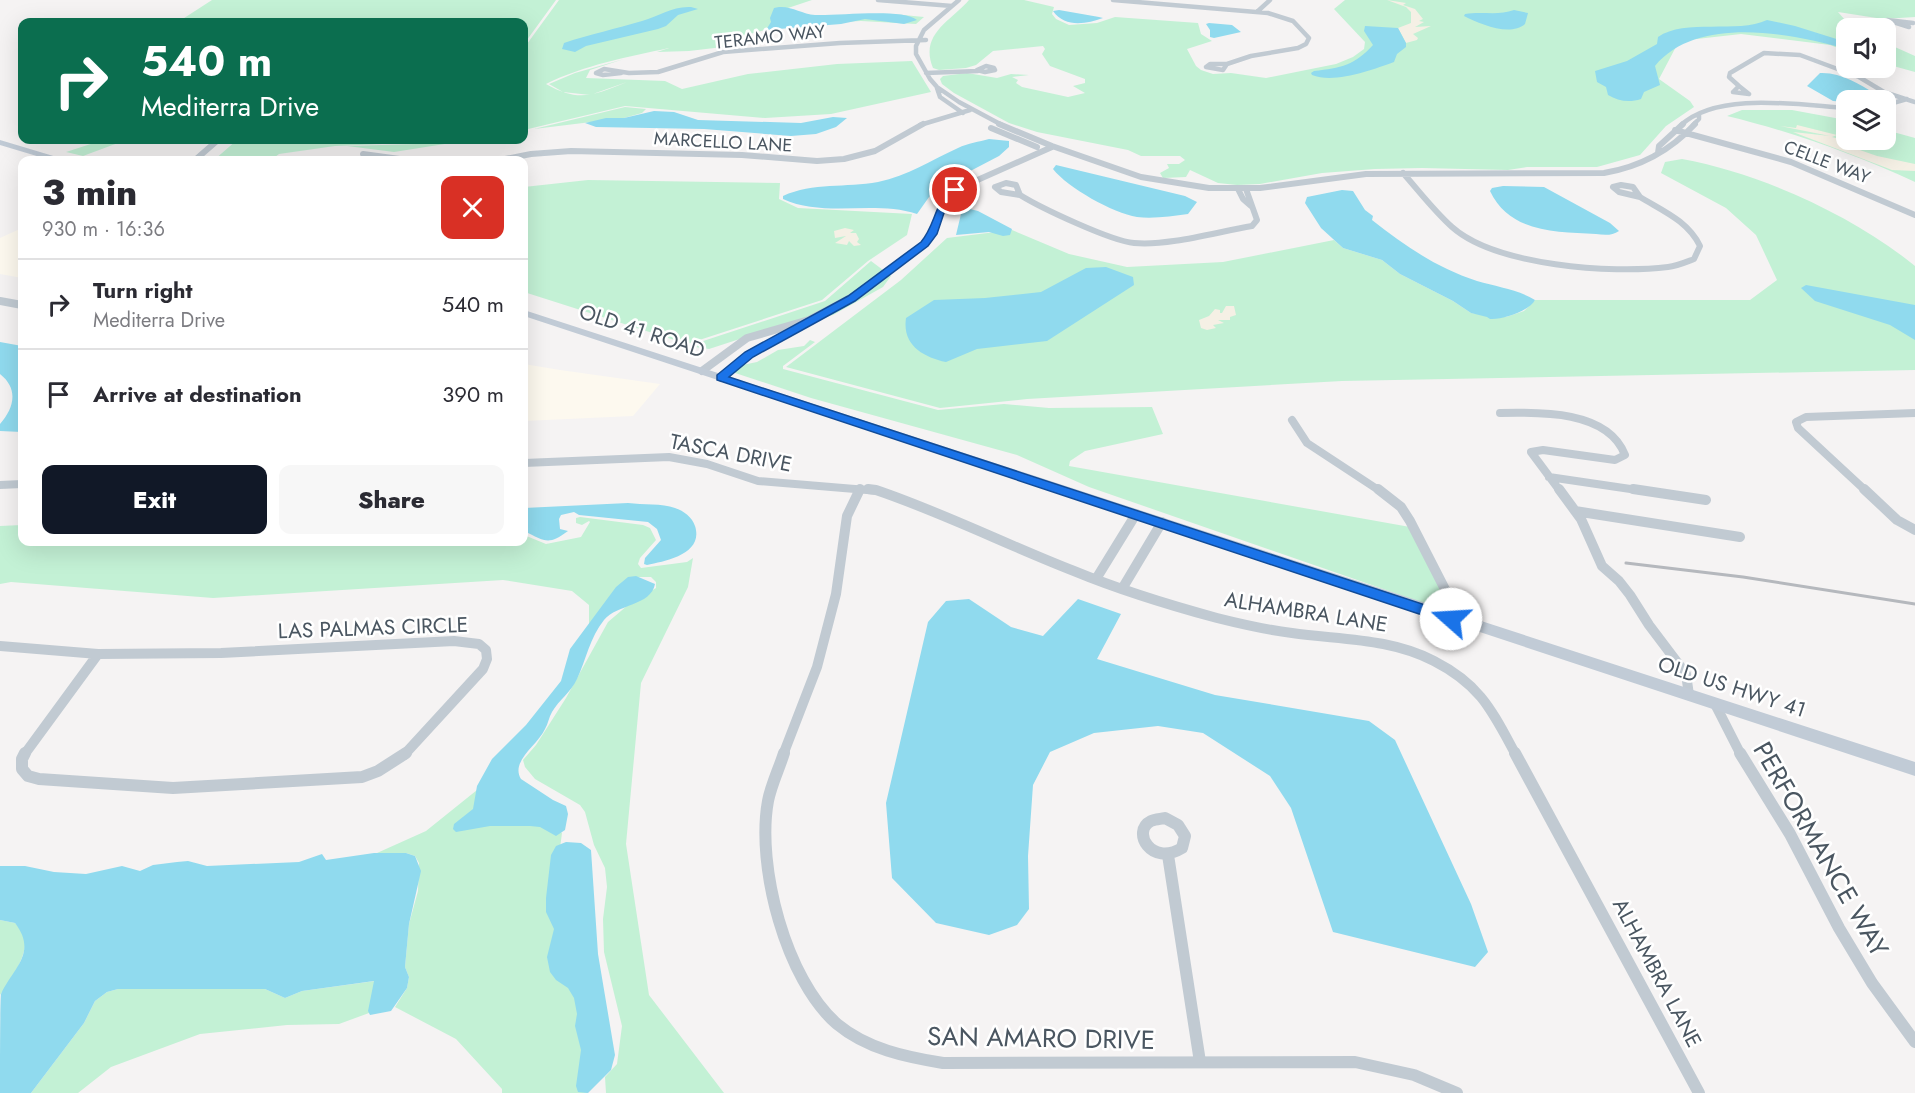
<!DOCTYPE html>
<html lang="en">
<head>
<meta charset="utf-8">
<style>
  :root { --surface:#fff; --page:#f7f7f7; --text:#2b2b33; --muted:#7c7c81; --line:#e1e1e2; --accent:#111827 }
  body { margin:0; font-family:Jost,sans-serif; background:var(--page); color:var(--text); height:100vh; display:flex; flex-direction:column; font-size:22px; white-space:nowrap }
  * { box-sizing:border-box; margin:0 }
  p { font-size:20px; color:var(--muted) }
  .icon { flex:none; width:33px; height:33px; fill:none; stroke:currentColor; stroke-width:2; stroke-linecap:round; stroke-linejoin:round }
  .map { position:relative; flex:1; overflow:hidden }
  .drawer { position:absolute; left:18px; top:156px; width:510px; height:390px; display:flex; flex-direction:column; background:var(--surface); border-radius:12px; box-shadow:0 6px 24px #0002 }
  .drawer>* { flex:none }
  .hud { position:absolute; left:18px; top:18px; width:510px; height:126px; border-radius:12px; box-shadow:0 6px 24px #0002; background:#0b6e4f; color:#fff; overflow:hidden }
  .controls { position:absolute; left:1836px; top:18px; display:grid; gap:12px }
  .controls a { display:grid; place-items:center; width:60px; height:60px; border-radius:12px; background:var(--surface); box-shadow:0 6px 24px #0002; font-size:30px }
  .pin { position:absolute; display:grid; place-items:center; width:51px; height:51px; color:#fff; margin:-26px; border:3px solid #fff; border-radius:50%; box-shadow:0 2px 6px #0007 }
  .me { position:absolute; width:66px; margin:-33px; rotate:289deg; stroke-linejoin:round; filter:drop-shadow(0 0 4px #0008) }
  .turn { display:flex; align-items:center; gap:21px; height:126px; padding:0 24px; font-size:27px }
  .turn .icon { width:78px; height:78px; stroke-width:2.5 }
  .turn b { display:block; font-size:42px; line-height:51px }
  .round { display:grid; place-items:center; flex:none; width:63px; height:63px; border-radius:12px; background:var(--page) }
  .overview { display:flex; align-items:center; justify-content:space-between; height:102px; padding:0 24px }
  h1 { font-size:36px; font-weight:800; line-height:45px }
  .primary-button { display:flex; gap:12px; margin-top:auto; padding:12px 24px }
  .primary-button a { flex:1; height:69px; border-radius:12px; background:var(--accent); color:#fff; font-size:24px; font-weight:800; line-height:69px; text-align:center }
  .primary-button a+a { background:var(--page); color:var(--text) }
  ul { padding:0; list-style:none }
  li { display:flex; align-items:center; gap:18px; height:90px; padding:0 24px; border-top:2px solid var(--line) }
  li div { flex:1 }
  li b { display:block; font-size:22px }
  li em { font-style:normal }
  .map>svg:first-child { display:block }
</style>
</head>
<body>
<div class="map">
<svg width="1915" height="1093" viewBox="0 0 1915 1093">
  <rect width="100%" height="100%" fill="#f5f3f3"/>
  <path fill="#fdf9ef" d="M22 228V278L0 274V238Z
    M524 364 560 370 660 384 633 416 524 421Z"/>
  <path fill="#c3f1d5" d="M212 0H556L524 44V22H178Z
    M559 0H812L788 8C815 22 848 14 877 14 892 13 908 16 924 17L916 24 861 21 784 25 719 42 727 41 723 47 689 51 657 52 669 48C628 57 584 65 546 84 579 103 594 95 627 82L590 95 563 92 549 84 575 73 624 59 590 70 586 78 665 81 682 89 748 74 837 64 912 61 931 92 831 114 765 118 625 106 524 130V48Z
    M969 0H1024L1054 7 1052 14 1056 19 1069 25 1097 23 1115 17 1198 23 1201 34 1212 41 1187 49 1196 66 1201 70 1213 74 1231 73 1266 78 1336 64 1353 57 1364 49 1365 42 1334 9 1345 0H1915V17L1883 19 1838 12 1852 28H1846V51L1830 45 1741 34 1679 41 1659 79 1690 101 1694 107 1666 126 1640 155 1597 167H1527L1508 170 1422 168 1375 169 1322 173 1260 184 1237 185 1218 183 1190 170 1186 177 1163 178 1160 173 1169 168 1167 164H1179L1185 160 1180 156H1141L1128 150 1037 132 1009 123 954 93 942 84 940 79 943 76 967 73 997 78 1011 74 1029 75 1012 77 1018 80 1016 83 1022 87 1068 97 1085 93 1073 86 1085 83V79L1050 66 1042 54 1045 49 1043 46 993 51 976 65 966 68 939 70 933 68C919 34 951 21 969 0Z
    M1886 43 1915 56V72L1886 64Z
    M625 107 646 109 642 113 624 118 534 129Z
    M1742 110H1792L1846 120V140H1886V130L1915 138V182C1854 154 1793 132 1727 116Z
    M103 140H126L83 156 66 152Z
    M237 140H477L335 146 279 154 271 160H214Z
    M451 143 394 152 347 146Z
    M1682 159C1760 173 1854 216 1915 266V370L1342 381 1027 399 940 408 786 367 901 280 947 238 1012 230 1069 254 1127 267 1223 262 1334 240 1343 248 1382 260 1400 274 1453 301 1471 313 1506 317 1524 311 1535 300H1750L1777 280 1756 235 1726 208 1661 173 1665 162Z
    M588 180 780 183 779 199 798 208 912 214 907 235 868 261 822 300 687 344 524 292V187Z
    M871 261 891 276 883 287 833 315 752 335 709 349 688 346 825 301Z
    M810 340 815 342 783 366V369L938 410 1004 404 1049 408 1152 407 1163 434 1085 451 1070 461 1069 466 1410 527 1429 552 1464 617 1089 487 1017 455 811 398 723 369 757 362 778 350 804 346Z
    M580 517 643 525 650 528 656 540 640 558 638 564 641 568 687 562 693 558 688 587 641 683 626 844 649 995 724 1093H606L605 1077 617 1064 622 1026 604 952 603 919 607 887 605 868 594 845 585 812 580 805 535 779 525 767 523 760 536 745 566 698 608 622 628 605 656 588V582L651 577H634L589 633V605L572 591 503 580 213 598 11 582 0 584V526L22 525V542H524V535L546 544 581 537 590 522 589 521 582 525 576 523V518Z
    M482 786 549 823 562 833 558 863 581 992 587 1093H502V1089L456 1039 395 1007 407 988 409 977 405 967 409 924 418 891 419 863 415 856 406 853H377L426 831Z
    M0 920 15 923C18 926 22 931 24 934 31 950 10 983 0 995Z
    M375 981 369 1013 339 1024 287 1025 200 1034 111 1067 78 1093H31L84 1023 95 1001 107 992 118 989H265L285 998 302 991Z"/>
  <path fill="#f5f0e5" d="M1387 0 1406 3 1403 5 1415 9 1423 19 1419 21 1424 22 1415 27 1431 26 1413 34 1418 38 1417 40 1406 43 1398 28 1411 23V12L1406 7Z
    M1797 125 1837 135 1832 137 1850 142 1854 148 1877 156 1915 164V171L1892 170 1793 132 1830 136 1780 126 1796 128Z
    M845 228 854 230 850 233H856L859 239 857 242 861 245 854 246 849 241 847 245 835 243 846 236 835 238 834 231Z
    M1226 306H1234L1236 315 1230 317V320H1218L1224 323 1213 325 1216 328 1207 330 1201 328 1199 320 1209 316 1215 309 1220 310V313H1222Z"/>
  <path fill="#90daee" d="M691 7 698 9 678 15 666 26 658 29 586 46 575 52 562 49 564 43C590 34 616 29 642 21 660 16 672 6 691 7Z
    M779 7C792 6 802 14 815 15 837 16 903 8 917 20L904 24 865 19 841 24 766 30 771 22 770 18 774 8Z
    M1059 10 1099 17 1103 18C1086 24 1065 28 1053 11Z
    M1514 10 1528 13 1525 24C1510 37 1480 24 1464 16L1465 14C1482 11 1498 16 1514 10Z
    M1767 20 1795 26 1846 42V49C1791 33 1697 15 1655 66L1660 85 1644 92 1641 99C1629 103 1618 101 1608 95L1606 87 1597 82 1595 71 1627 61 1657 44 1658 37C1685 18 1737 34 1767 20Z
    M1209 23 1232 25 1241 32 1214 38 1210 37V30L1206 24Z
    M1365 26 1398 28 1406 43V47L1397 54 1394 62C1372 70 1334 84 1312 75L1311 73 1314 71C1341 68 1355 65 1373 45L1364 31Z
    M1820 73C1841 72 1859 84 1876 94L1878 98 1846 102 1833 101 1807 86Z
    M654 111 674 112 698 120 801 123 833 117 847 118 836 127 816 134 791 136 704 129 596 127 585 123 606 118H624Z
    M989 139 1009 141V147L999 156 934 190 917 214C874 200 824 218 783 199V196C813 182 846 188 878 182 908 176 931 160 958 148 968 143 979 142 989 139Z
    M1056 165 1185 196 1197 202 1188 214C1172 216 1154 219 1137 217 1113 213 1068 188 1053 169Z
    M1503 186 1544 187 1610 223 1619 231C1612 236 1604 235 1596 234 1556 232 1510 233 1490 191L1492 188Z
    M1342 190 1353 191 1365 210 1373 216 1372 220C1405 246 1437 268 1477 281 1497 287 1517 289 1535 300 1529 311 1503 320 1490 319L1487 317 1471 313 1453 301 1400 274 1382 260 1343 248 1321 228 1305 203 1307 197Z
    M966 208 978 211 1012 229 1010 235 1003 236 989 232 956 235 961 214Z
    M1106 267 1133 277 1134 285 1047 341 977 349 946 362C923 357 902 345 906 318L934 300 985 298 1041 292 1086 268Z
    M1806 285 1915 305V340L1890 325 1815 301 1801 288Z
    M0 342 22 346V432L0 431V424C14 408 19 389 0 374Z
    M628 503C643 505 662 503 675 508 684 511 692 517 695 526 704 554 666 561 647 565L644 564 645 558 661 540 657 529 648 522 579 515 574 512 561 515 559 519 560 529 568 531C548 546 545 541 524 531V508Z
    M636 576 655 584C651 606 617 604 604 620 590 637 586 660 577 679 571 692 559 700 552 712 549 717 548 724 545 729 538 745 510 761 521 779L553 800 566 806 568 814 565 830 556 836 540 827 530 826H490L456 832 453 829 454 824 473 809 477 786 492 759 526 725 561 681 570 649 616 587 628 577Z
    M969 599 1011 627 1043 636 1078 599 1121 614 1097 659 1215 695 1369 721 1395 740 1471 904 1488 952 1475 967 1333 932 1291 808 1270 776 1203 733 1158 726 1094 733 1050 752 1033 785 1028 856 1029 909 1017 925 989 935 936 923 892 878 886 803 928 622 946 601Z
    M566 842 581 843 591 850 598 954 615 1055 611 1070 588 1093 578 1092 576 1086 581 1050 575 1026 577 1014 574 998 568 988 556 980 550 972 547 957 554 929 546 912V898L551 855 556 846Z
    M374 853H406L415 856 421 871 409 924 405 967 409 977 407 988 391 1011 370 1015 368 1011 374 981 302 991 285 998 265 989H118L107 992 95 1001 84 1023 31 1093H0C0 1078 0 1002 1 994 13 968 38 953 15 923L0 920V866H25L54 872 86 874 122 866 140 871 153 865 177 862 188 861 207 866 299 862 322 854 326 860Z"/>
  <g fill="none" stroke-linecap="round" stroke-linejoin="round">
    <path stroke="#c1cad2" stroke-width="4.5" d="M878 0 952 6
      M959 0 924 30 916 46V54L930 79 937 87 959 102 1002 125
      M1113 0 1268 13 1293 21 1309 38 1306 44 1298 48 1251 56 1227 64
      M1258 11 1270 0
      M1909 27 1887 20 1913 23
      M1210 64H1227L1223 70 1206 67Z
      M986 66 994 68 995 70 985 72 977 70Z
      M621 73 603 75 596 73 604 69 629 73 658 72 723 52 840 43 926 40
      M926 73 978 71
      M1739 86 1749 94 1733 92Z
      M1739 86 1729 77 1730 73 1764 53 1800 55 1859 77 1884 92 1915 102
      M937 88 940 97 963 113
      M1886 105 1907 99
      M920 125 970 110
      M1681 125C1718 91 1799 105 1846 108
      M1693 125 1699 119V114"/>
    <path stroke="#c1cad2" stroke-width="6" d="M999 124 1052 146 1141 177 1209 188H1260L1366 174 1604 173C1640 167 1670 151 1695 124
      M991 128 1037 147
      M1675 130 1791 162 1915 215
      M1658 153 1659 146 1683 124
      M363 154 407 160
      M195 160 218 140
      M500 160 531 154 571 151 742 155 817 161 844 159 875 151 923 124
      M1403 173C1419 191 1434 211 1452 227 1496 266 1612 274 1668 267 1677 266 1686 262 1694 259L1700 246C1688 221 1663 211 1640 197
      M1006 183 1016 185 1020 195 1001 192 995 187Z
      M1621 185 1633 187 1640 197 1619 192 1613 187Z
      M1238 189 1243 199 1251 206
      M1020 195C1041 208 1111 241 1134 243 1170 246 1216 232 1252 226L1257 220 1246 189
      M870 285 928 240 944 200 955 190 1052 147"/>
    <path stroke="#c1cad2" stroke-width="8" d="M0 301 22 305
      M702 371 747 338 809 320 862 292 872 284
      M721 378 749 355 802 325
      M1500 413C1539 412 1608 410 1625 455L1615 460 1543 450 1531 452 1560 491
      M1292 420 1307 443 1380 491
      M524 463 669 457 707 464 758 481 879 491
      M1549 477 1644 491
      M0 485 22 484
      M1866 491 1798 428 1796 422 1806 417 1915 413"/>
    <path stroke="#c1cad2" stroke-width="10" d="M868 489 876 490C944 513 1007 545 1074 571 1120 590 1169 605 1217 618 1241 624 1267 630 1292 633 1341 640 1390 638 1434 661 1481 685 1492 711 1516 755
      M1378 489 1401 507 1410 521 1452 603 1451 619
      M1559 489 1581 519 1602 566 1619 581 1630 595 1649 625 1686 674 1689 695
      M1633 489 1706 500
      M1864 489 1897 520 1915 530
      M1575 511 1740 537
      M1096 579 1136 514
      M1122 589 1162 522
      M0 646 98 654
      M1715 704 1741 755
      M24 755 98 654 221 653 454 641 479 644 486 650 487 659 483 669 404 755
      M783 755 817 667 836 594 847 516 860 489"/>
    <path stroke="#c1cad2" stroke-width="12" d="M25 753 22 759V769L28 776 39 779 173 788 362 777 378 771 406 753
      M784 753C779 769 771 785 768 801 756 866 786 980 837 1024 867 1049 906 1057 943 1063L1355 1062 1414 1075 1457 1093
      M1515 753 1699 1093
      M1740 753 1790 834 1839 928 1872 983 1915 1042
      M1165 818 1178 825 1185 836 1182 848C1151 867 1131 831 1151 821 1155 819 1161 819 1165 818Z
      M1168 855 1200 1062"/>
    <path fill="#c1cbd6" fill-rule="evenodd" d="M0 140 60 158 61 160H50L0 145Z
      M524 310 1915 762V776L524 316Z"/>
    <path stroke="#b5b8bd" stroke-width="3" d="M1626 563 1743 577 1915 604"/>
  </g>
  <path fill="#1a73e8" stroke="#114b97" stroke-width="1.5" d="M952 188 959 190 948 201 937 234 928 246 855 301 753 357 729 377 1456 615 1458 619 1456 623H1446L717 380V375L745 352 848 296 921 242C936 224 933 206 952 188Z"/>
  <g text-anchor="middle" stroke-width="5" stroke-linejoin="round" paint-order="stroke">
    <g font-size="18" fill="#4a5661" stroke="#fff">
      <text transform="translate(770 37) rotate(-6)" y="6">TERAMO WAY</text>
      <text transform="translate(723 142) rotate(3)" y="6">MARCELLO LANE</text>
      <text transform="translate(1827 162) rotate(21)" y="6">CELLE WAY</text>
    </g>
    <g font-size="21" fill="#4a5661" stroke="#fff">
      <text transform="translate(642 331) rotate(18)" y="7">OLD 41 ROAD</text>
      <text transform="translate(731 453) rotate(11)" y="7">TASCA DRIVE</text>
      <text transform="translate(1306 612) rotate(9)" y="7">ALHAMBRA LANE</text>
      <text transform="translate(373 628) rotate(-2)" y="7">LAS PALMAS CIRCLE</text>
      <text transform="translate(1732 687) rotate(18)" y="7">OLD US HWY 41</text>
      <text transform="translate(1657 973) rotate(62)" y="7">ALHAMBRA LANE</text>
    </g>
    <g font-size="26" fill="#4a5661" stroke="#fff">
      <text transform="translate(1821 849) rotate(60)" y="9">PERFORMANCE WAY</text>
      <text transform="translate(1041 1038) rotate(1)" y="9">SAN AMARO DRIVE</text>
    </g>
  </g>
</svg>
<div class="controls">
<a><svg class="icon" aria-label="sound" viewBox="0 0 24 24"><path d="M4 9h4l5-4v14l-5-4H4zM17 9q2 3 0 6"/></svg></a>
<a><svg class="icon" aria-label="layers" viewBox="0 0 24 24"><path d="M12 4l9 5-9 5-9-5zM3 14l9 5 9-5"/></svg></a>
</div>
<div class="pin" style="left:955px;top:190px;background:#d93025"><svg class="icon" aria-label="arrive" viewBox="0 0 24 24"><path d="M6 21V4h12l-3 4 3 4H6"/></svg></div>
<svg class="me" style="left:1451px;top:619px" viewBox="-20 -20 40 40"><circle r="19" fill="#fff"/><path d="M0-13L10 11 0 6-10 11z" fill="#1a73e8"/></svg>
<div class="hud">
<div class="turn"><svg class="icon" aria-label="right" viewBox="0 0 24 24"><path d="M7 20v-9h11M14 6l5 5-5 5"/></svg><div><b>540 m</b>Mediterra Drive</div></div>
</div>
<section class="drawer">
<div class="overview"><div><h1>3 min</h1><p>930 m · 16:36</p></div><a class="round" style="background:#d93025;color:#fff"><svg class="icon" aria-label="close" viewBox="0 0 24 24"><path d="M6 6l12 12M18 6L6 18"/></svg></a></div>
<ul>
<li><svg class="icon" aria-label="right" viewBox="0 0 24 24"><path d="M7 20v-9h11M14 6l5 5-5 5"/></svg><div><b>Turn right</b><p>Mediterra Drive</p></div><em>540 m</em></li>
<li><svg class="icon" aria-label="arrive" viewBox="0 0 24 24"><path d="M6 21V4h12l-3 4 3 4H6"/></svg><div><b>Arrive at destination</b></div><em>390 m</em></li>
</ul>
<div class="primary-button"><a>Exit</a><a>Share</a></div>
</section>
</div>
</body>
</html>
